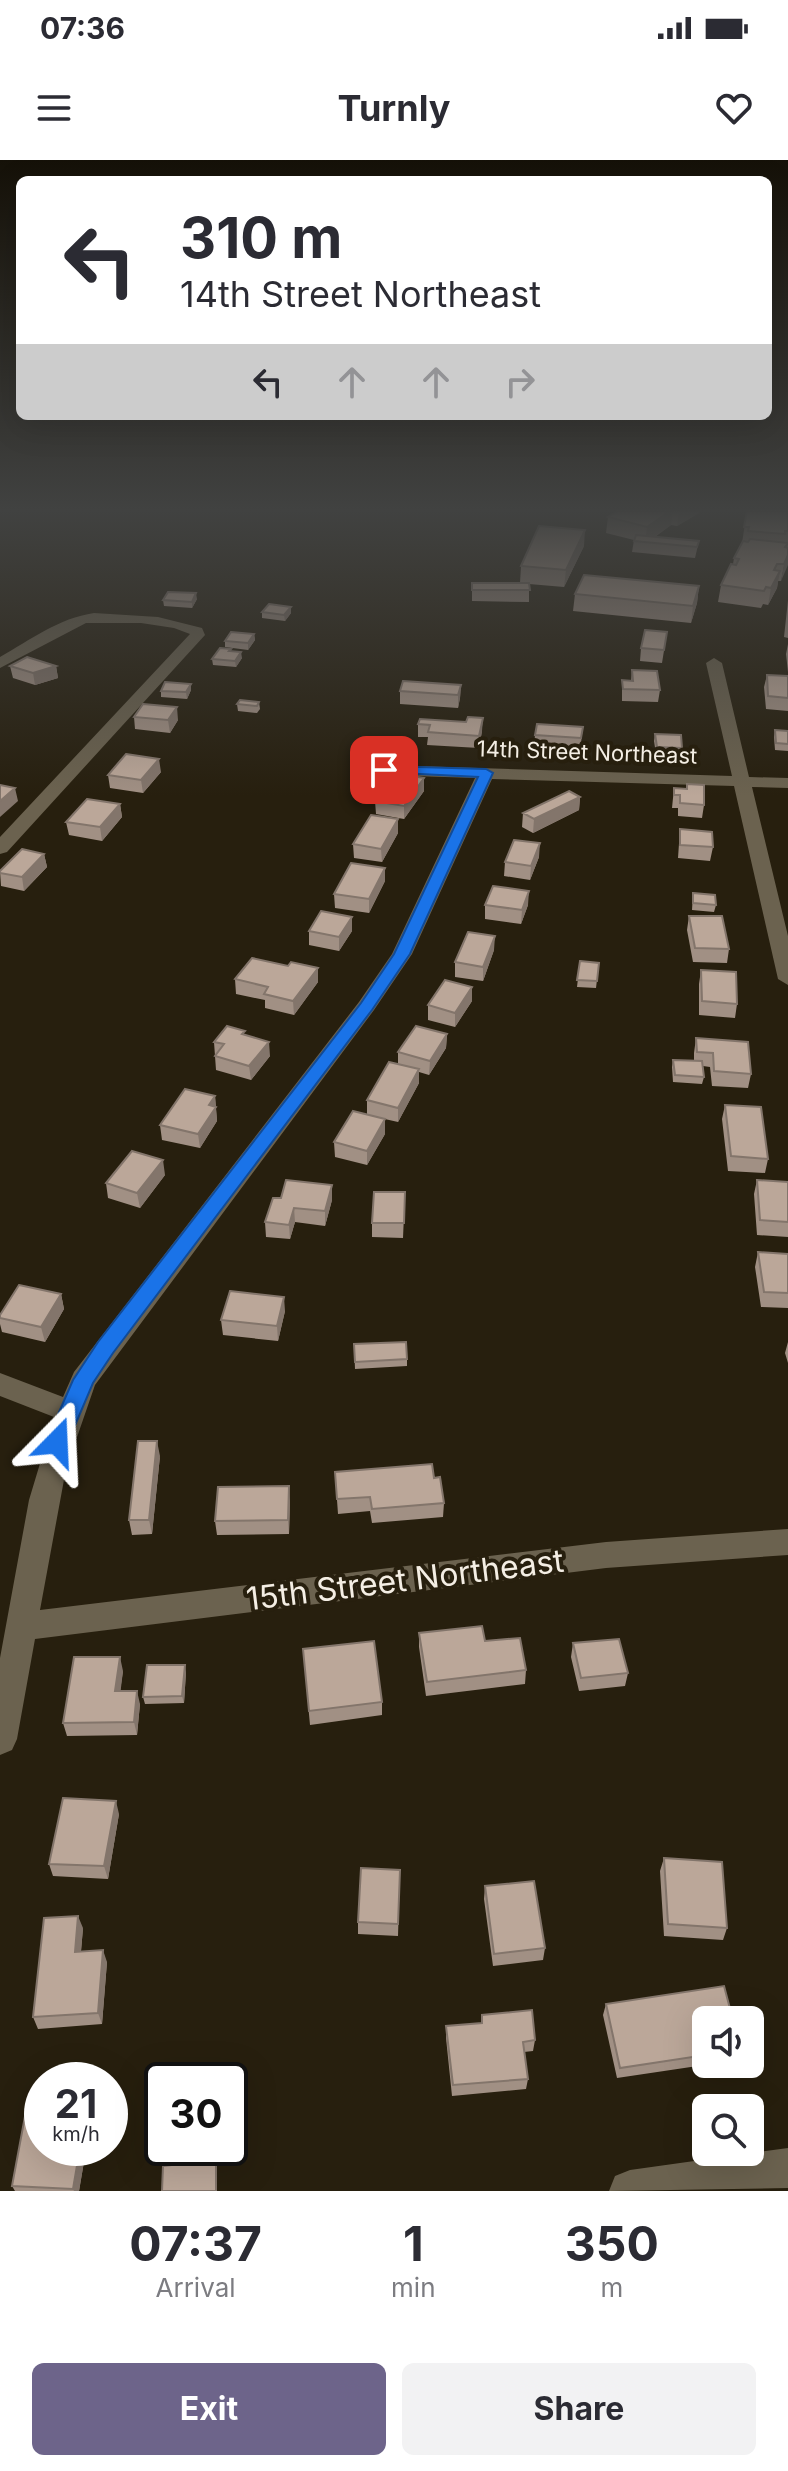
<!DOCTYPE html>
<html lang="en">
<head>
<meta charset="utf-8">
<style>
  :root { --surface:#fff; --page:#f2f2f3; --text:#2b2b33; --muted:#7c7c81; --accent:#6d648a }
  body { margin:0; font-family:Inter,sans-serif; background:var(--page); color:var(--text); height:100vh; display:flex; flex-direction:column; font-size:30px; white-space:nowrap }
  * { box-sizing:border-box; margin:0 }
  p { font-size:26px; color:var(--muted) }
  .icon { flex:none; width:44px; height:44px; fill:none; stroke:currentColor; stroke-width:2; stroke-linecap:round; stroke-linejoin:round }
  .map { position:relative; height:2031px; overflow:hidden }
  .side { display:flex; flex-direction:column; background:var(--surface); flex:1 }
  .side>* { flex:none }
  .hud { position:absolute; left:16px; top:16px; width:756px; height:244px; border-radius:12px; box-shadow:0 8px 32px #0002; background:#fff; color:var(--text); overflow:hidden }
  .fabs { position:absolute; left:692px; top:1846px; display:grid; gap:16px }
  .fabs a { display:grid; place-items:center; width:72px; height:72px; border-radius:12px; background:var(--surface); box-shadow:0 8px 32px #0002; font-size:40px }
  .speed { position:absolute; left:24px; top:1902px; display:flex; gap:16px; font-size:40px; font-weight:700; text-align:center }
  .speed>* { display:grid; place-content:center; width:104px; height:104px; border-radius:50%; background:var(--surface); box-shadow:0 8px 32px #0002; line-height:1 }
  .speed small { font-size:20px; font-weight:400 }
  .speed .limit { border:4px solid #111; border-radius:12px; background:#fff; color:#111 }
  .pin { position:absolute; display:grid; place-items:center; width:68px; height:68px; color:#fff; margin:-34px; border-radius:16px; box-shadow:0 4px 12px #0006 }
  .me { position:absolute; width:88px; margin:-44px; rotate:21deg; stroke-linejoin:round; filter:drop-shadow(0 0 6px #0008) }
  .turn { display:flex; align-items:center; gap:28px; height:168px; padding:0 32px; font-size:36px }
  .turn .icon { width:104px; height:104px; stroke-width:2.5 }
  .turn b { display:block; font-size:56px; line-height:68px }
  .lanes { display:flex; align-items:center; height:76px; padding:0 32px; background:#0003; justify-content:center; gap:40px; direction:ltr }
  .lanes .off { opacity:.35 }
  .eta { display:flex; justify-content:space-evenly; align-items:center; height:136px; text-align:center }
  .eta b { font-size:48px; font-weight:700; line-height:56px }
  .action { display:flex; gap:16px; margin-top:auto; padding:16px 32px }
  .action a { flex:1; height:92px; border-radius:12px; background:var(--accent); color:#fff; font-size:32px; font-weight:700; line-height:92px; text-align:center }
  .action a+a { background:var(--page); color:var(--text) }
  .status { display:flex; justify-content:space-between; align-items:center; height:56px; padding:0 40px; background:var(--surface); direction:ltr }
  .status svg { height:22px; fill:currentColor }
  header { display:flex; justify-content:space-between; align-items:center; height:104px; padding:0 32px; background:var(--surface); font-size:36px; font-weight:700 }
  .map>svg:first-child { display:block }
</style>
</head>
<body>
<div class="status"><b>07:36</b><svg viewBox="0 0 49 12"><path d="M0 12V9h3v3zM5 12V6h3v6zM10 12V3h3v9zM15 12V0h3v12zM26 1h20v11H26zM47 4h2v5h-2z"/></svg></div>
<header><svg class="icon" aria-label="menu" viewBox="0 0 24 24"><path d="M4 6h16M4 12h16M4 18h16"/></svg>Turnly<svg class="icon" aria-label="heart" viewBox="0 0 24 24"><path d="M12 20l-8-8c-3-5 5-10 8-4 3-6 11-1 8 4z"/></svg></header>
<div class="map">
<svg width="788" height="2031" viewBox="0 0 788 2031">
  <rect width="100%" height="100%" fill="#271f0e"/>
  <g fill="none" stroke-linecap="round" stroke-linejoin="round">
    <path fill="#6b624f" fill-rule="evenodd" d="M94 453 158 457 202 468 205 475 7 692 0 694V677L190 474 174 468 141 463H86L0 508V497C30 480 59 458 94 453Z
      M714 498 722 503 749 617 788 618V628L752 627 788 776V825L778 819 734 626 492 619 412 794 374 850 95 1225 66 1309 40 1450 606 1382 788 1369V1395L606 1408 35 1479 17 1579 12 1590 0 1595V1498L29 1340 54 1257 0 1236V1213L63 1237 74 1212 359 842 392 794 475 618 384 615 375 610 384 605 732 616 706 503Z
      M788 1988V2028L609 2031 615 2016 630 2010Z"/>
  </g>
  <path fill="#a19084" d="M618 351H699V353L677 366 671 365 655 377 699 381 695 398 632 392 634 380 606 373 608 357Z
    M747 351H788V387L781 421H778L777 428 768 445 763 444 761 448 718 442 721 425 733 404 734 398 742 383Z
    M584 386 564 427 529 424V442L472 441V423H520L521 406Z
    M699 426 697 443 691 463 573 451 575 434Z
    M197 439 192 448 164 446 163 440Z
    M788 440V478L784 477Z
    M262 452 291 453 285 461 262 458Z
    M667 472 662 503 640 501 641 488Z
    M254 474 255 480 248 490 225 487V481Z
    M788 484V512L786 494Z
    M231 491 242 498 236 507 213 505 212 499Z
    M10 506H56L58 518 35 525 13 518Z
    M632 510 660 530 658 542 622 541V520L631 521Z
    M767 515 788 516V551L766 549 764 527Z
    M461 525 460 538 458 548 400 544V531Z
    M191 530 187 539 161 537V531Z
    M259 542 260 549 257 553 238 551 237 544Z
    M134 557 178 560 170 573 135 569Z
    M418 564 482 571 479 588 427 585 428 577H418Z
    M583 567 580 591 534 587 535 575Z
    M775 570 788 571V591L775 590 774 577Z
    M655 574 682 588 681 595 656 594 654 581Z
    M161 612 143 633 110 628 108 615Z
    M424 618V631L404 659 376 654 375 641 405 625Z
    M687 624 704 645 702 658 678 656V648H672L674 628 686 629Z
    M580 637 579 650 533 673 522 667 523 653Z
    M120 644 122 657 102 681 69 675 66 662Z
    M398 659V673L382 702 354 698 353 684Z
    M680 669 713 687 710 701 678 698Z
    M44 694 47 707 24 731 1 726 0 711Z
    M539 697 530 720 504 716 505 702Z
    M385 721 369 753 335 748 334 734Z
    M693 733 716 745 714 752 692 750Z
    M485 745H528L521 764 485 759Z
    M689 756 729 789 727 803 693 802 687 770Z
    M309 771H352L339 791 309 785Z
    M494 790 483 821 455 817V802Z
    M580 801 599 803 596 828 577 827Z
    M288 806 318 808V822L294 855 265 848V840L236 834 235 819Z
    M701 810 737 844 735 858 699 855V824Z
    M472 827V841L455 867 428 860V845Z
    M447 874 446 888 429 915 419 912V923L398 962 367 955V940L398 904V892Z
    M245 875 270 896 251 920 216 910 214 882Z
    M696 878 751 914 748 928 712 926 710 907 703 906 704 917 702 924 673 922 672 907 673 900 694 901V893Z
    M215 936 217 961 200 988 162 980 160 965Z
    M725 945 768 999 765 1013 728 1011 722 959Z
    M385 974 367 1005 335 997 334 982Z
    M165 1015 140 1048 108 1038 106 1023Z
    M757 1020 788 1022V1077L757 1075 754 1034Z
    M405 1032 403 1078 372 1077V1063Z
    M273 1038 332 1040 325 1066 295 1062 290 1079 266 1077 265 1062Z
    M758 1092 788 1094V1148L761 1147 755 1107Z
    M61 1134 64 1149 45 1182 2 1172 0 1164V1155Z
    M285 1151 278 1181 223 1175 221 1160Z
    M788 1182V1203L785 1193Z
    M354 1184 407 1199V1206L355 1209Z
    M160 1296 152 1374 132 1375 129 1360Z
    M335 1312 444 1343 443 1357 372 1363 370 1351 338 1354Z
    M290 1340 289 1374 217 1375 215 1361Z
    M419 1473 485 1481 526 1510 525 1524 426 1536 419 1487Z
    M573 1483 628 1513 625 1526 579 1531 571 1497Z
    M303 1489 382 1542V1555L310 1565Z
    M123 1511 120 1531 140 1544 137 1575 67 1576 63 1563Z
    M186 1512 184 1543 145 1544 143 1537Z
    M119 1654 108 1719 53 1716 49 1704Z
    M664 1698 727 1768 723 1780 664 1776 660 1711Z
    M400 1710 398 1776 358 1774V1762Z
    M485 1726 545 1788 543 1800 493 1806 484 1739Z
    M83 1768 81 1791 107 1802 102 1864 38 1869 33 1857Z
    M606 1844 706 1860V1904H711L617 1918 603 1855Z
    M482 1855 535 1880 533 1891 524 1892 528 1919 526 1929 452 1936 446 1878V1866L481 1863Z
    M42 1988H100L99 1991 86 1990 79 2031H15L12 2026Z"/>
  <path fill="#83756b" d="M670 351H673L671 365 645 383 647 367Z
    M679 351H699V353L677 366Z
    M585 370 584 386 564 427 566 410Z
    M788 395V405L781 421 784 404Z
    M780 411 777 428 768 445 771 428Z
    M699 426 697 443 691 463 693 446Z
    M196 433 197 439 192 448V442Z
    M291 447V453L285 461 284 455Z
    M254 474 255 480 248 490V483Z
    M241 492 242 498 236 507 235 501Z
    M56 506 58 518 35 525 33 513Z
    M191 524V530L187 539 186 532Z
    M461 525 460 538 458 548V535Z
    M177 547 178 560 170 573 168 560Z
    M483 558 482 571 479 588V576Z
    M159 599 161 612 143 633 141 620Z
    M424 618V631L404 659V646Z
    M15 628 18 641 0 657V641Z
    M580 637 579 650 533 673 534 659Z
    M120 644 122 657 102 681 100 667Z
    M398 659V673L382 702 381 689Z
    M540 683 539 697 530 720 531 706Z
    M44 694 47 707 24 731 22 717Z
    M385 708V721L369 753V739Z
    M529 731 528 745 521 764 522 750Z
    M352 757V771L339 791V777Z
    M495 776 494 790 483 821V807Z
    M318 808V822L294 855 293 841Z
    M472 827V841L455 867V853Z
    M447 874 446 888 429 915 430 901Z
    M269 882 270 896 251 920 249 906Z
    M419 909V923L398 962V948Z
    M215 936 217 961 200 988 198 974 209 945Z
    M385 959V974L367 1005V991Z
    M163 1000 165 1015 140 1048 137 1033Z
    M332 1025V1040L325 1066V1051Z
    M294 1048 295 1062 290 1079 289 1065Z
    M61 1134 64 1149 45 1182 41 1167Z
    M284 1137 285 1151 278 1181 277 1166Z
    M157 1281 160 1296 152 1374 149 1360Z
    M289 1326 290 1340 289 1374 288 1360Z
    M120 1497 123 1511 119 1544 115 1531Z
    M185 1505 186 1512 184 1543 182 1536Z
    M137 1531 140 1544 137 1575 134 1562Z
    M116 1641 119 1654 108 1719 104 1706Z
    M78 1756 83 1768 80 1803 75 1792Z
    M103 1790 107 1802 102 1864 98 1853Z
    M80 1988H85L86 1990 79 2031H74L73 2029Z
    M216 2000 217 2005V2031H216Z"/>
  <path fill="#bba799" stroke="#83756b" stroke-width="2" d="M618 351H670L647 367 608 357Z
    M747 351H788V371H785V374L748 371 749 367H744Z
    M539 366 585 370 566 410 521 406Z
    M636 375 699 381 697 387 634 381Z
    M750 379 788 383 785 387 788 388V395L784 404H777L774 410 780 411 771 428 766 427 764 431 721 425 731 404 736 405 739 399 734 398 743 381 748 382Z
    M584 415 699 426 693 446 575 434Z
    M472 423H529L530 430H472Z
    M168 432 196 433 192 442 163 440Z
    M269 444 291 447 284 455 262 452Z
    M645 470 667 472 664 490 641 488Z
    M231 472 254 474 248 483 225 481Z
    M220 488 231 489 229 491 241 492 235 501 212 499Z
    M27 497 56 506 33 513 10 506Z
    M632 510 657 511 660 530 623 529 622 520 633 521Z
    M767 515 788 516V538L768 536Z
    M403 521 461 525 458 535 400 531Z
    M165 522 191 524 186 532 161 531Z
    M240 540 259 542 257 546 237 544Z
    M143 544 177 547 168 560 134 557Z
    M468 557 483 558 479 576 428 572 430 565 418 564 420 559 466 562Z
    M537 564 583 567 581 578 535 575Z
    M775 570 788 571V584L776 583Z
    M655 574 681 575 682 588 657 587Z
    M126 594 159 599 141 620 108 615Z
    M412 616 424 618 404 646 375 641 389 622 405 625Z
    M687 624 704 625V645L680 643V635H674V628L687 629Z
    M0 625 15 628 0 641Z
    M569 631 580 637 534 659 523 653Z
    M87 639 120 644 100 667 66 662Z
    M371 655 398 659 381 689 353 684Z
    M680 669 712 672 713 687 680 685Z
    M514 680 540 683 531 706 505 702Z
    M22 689 44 694 22 717 0 713V711Z
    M351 703 385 708 369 739 334 734Z
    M493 726 529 731 522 750 485 745Z
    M693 733 715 735 716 745 693 743Z
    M321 751 352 757 339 777 309 771Z
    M689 756H722L729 789 695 788Z
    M468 772 495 776 483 807 455 802Z
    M252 798 288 806 291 802 318 808 293 841 264 834 268 827 235 819Z
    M580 801 599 803 597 821 577 820Z
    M701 810 736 812 737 844 702 841Z
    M445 820 472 827 455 853 428 845Z
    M227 866 245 871 242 874 269 882 249 906 215 896 224 884 214 882Z
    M416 866 447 874 430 901 398 892Z
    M696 878 748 882 751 914 714 911 713 893 697 892Z
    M673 900 702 901 704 917 675 915Z
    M389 902 419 909 398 948 367 940Z
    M185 929 215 936 209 945 216 947 198 974 160 965Z
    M725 945 761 947 768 999 731 996Z
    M353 951 385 959 367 991 334 982Z
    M132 991 163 1000 137 1033 106 1023Z
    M286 1020 332 1025 325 1051 294 1048 289 1065 265 1062 273 1038H281Z
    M757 1020 788 1022V1062L760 1060Z
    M374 1032H405L404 1063H372Z
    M758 1092 788 1094V1133L764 1132Z
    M19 1125 61 1134 41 1167 0 1158V1155Z
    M230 1131 284 1137 277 1166 221 1160Z
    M406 1182 407 1199 355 1202 354 1184Z
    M138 1281H157L149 1360H129Z
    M432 1304 434 1318 440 1317 444 1343 372 1349 370 1337 337 1339 335 1312Z
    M289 1326 288 1360 215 1361 218 1327Z
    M482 1466 485 1481 520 1478 526 1510 427 1522 419 1473Z
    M619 1479 628 1513 581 1518 573 1483Z
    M374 1481 382 1542 309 1551 303 1489Z
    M74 1497H120L115 1531H137L134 1562 63 1563Z
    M147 1505H185L182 1536 143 1537Z
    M63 1638 116 1641 104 1706 49 1704Z
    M664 1698 722 1702 727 1768 668 1764Z
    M361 1708 400 1710 398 1764 358 1762Z
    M534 1721 545 1788 494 1794 485 1726Z
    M78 1756 75 1792 103 1790 98 1853 33 1857 44 1758Z
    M724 1826 733 1860H706V1895L620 1908 606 1844Z
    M532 1850 535 1880 523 1882 528 1919 453 1925 446 1866 482 1863V1855Z
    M28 1940 42 1941V1988H80L73 2029 12 2026Z
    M216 2000V2031H162L163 2006Z"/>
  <linearGradient id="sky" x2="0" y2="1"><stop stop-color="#151108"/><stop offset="0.55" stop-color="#414241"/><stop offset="1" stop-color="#414241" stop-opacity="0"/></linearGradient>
  <rect width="788" height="636" fill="url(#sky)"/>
  <path fill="#1a73e8" stroke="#114b97" stroke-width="2" d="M384 606 486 609 493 613 410 794 372 850 113 1193 93 1223 65 1289 57 1291 49 1289 46 1282 73 1220 98 1182 361 843 394 794 478 617 380 612 378 610Z"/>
  <g text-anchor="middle" stroke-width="8" stroke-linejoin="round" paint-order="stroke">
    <g font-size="22" fill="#f4eee4" stroke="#271f0e">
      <text transform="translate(587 592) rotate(2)" y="8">14th Street Northeast</text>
    </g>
    <g font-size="32" fill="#f4eee4" stroke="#271f0e">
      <text transform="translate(405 1420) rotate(-7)" y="11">15th Street Northeast</text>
    </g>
  </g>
</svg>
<div class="fabs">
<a><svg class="icon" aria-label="sound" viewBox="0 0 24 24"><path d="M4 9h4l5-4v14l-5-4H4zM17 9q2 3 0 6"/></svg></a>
<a><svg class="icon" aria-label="search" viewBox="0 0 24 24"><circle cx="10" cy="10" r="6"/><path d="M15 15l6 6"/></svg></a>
</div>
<div class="speed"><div>21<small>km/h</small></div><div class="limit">30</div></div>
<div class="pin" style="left:384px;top:610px;background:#d93025"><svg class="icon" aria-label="arrive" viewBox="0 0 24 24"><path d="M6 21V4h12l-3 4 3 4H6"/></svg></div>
<svg class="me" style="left:57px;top:1282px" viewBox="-20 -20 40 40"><path d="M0-17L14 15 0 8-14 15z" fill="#1a73e8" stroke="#fff" stroke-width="4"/></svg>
<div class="hud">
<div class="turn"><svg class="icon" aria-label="left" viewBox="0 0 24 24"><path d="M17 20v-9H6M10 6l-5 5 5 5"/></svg><div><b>310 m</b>14th Street Northeast</div></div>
<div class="lanes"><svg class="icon" aria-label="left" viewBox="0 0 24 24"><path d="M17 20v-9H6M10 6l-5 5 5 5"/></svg><svg class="icon off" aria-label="ahead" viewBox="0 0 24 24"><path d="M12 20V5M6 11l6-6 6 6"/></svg><svg class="icon off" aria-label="ahead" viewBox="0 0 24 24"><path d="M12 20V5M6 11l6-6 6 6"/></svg><svg class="icon off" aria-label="right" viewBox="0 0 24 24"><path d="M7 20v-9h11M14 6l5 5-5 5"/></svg></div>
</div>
</div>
<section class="side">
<div class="eta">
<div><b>07:37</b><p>Arrival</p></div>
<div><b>1</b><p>min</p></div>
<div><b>350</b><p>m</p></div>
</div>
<div class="action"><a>Exit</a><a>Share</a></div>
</section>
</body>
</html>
